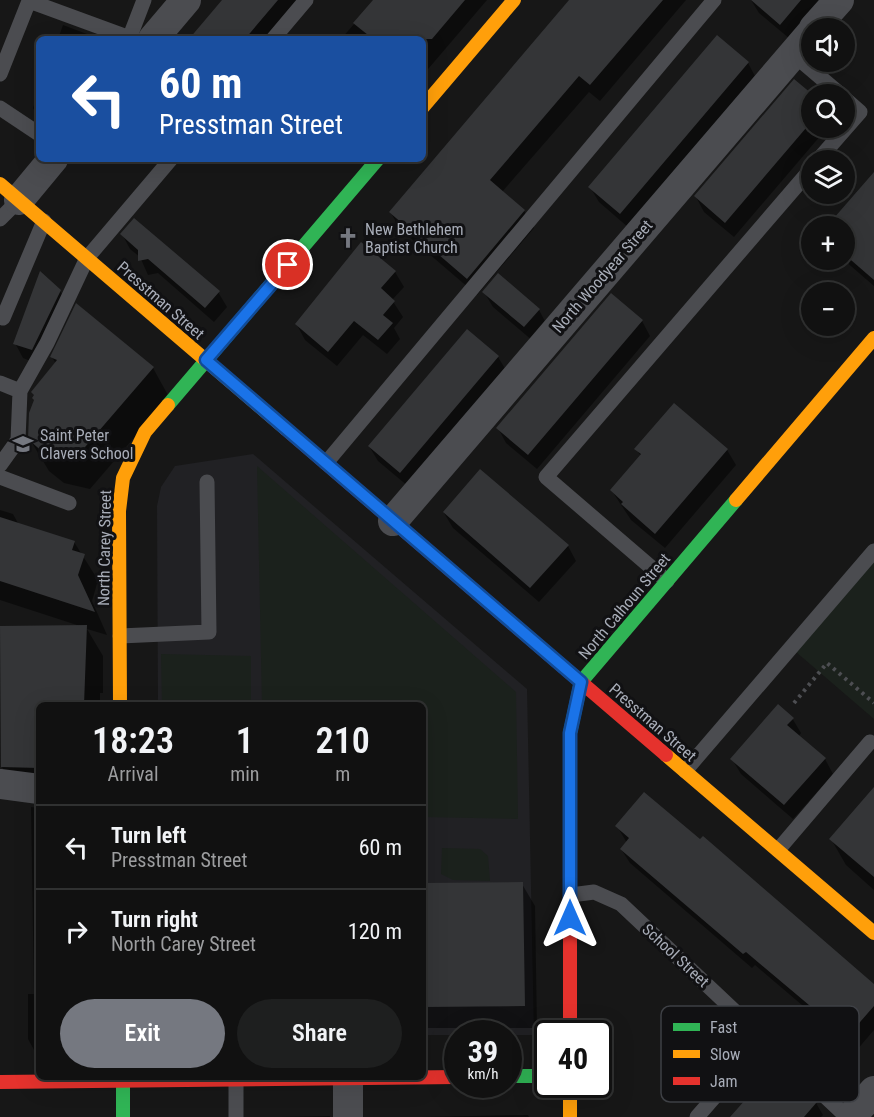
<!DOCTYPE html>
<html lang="en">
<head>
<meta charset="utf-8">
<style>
  :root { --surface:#111; --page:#1e1f1f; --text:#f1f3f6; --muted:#9c9d9f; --line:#303131; --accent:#757880 }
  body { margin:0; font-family:"Roboto Condensed",sans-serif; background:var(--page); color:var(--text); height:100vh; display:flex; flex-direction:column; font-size:22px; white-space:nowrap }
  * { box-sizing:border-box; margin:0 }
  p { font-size:20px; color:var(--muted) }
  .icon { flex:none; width:33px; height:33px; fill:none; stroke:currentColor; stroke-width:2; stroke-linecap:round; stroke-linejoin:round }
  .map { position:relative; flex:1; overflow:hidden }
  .side { position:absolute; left:36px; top:702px; width:390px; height:378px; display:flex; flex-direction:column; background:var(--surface); border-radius:9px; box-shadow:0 6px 24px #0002,0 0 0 2px var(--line) }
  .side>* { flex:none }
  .guide { position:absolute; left:36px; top:36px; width:390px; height:126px; border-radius:9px; box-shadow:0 6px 24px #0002,0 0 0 2px var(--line); background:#1a4fa0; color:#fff; overflow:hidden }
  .controls { position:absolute; left:801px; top:18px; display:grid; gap:12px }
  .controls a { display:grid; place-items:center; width:54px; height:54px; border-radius:50%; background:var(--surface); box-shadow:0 6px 24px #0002,0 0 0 2px var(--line); font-size:30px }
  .speed { position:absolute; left:444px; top:1020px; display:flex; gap:12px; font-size:30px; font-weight:700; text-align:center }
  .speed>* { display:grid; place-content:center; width:78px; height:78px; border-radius:50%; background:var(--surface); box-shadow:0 6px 24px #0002,0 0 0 2px var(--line); line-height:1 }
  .speed small { font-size:15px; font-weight:400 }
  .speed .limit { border:3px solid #111; border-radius:9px; background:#fff; color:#111 }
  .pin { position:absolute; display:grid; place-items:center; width:51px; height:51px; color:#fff; margin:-26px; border:3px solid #fff; border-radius:50%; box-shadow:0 2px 6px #0007 }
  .me { position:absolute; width:66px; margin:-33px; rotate:0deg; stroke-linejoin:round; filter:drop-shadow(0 0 4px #0008) }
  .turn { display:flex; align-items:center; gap:21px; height:126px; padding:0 24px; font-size:27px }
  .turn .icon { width:78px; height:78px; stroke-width:2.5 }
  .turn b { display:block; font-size:42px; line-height:51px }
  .eta { display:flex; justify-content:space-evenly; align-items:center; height:102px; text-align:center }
  .eta b { font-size:36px; font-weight:600; line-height:42px }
  .cta { display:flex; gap:12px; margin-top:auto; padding:12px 24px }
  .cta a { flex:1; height:69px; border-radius:36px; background:var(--accent); color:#fff; font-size:24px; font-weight:600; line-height:69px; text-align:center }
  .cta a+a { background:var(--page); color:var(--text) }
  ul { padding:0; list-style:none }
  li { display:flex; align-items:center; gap:18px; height:84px; padding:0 24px; border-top:2px solid var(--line) }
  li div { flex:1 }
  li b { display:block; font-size:22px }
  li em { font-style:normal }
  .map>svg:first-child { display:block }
</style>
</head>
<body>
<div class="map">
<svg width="874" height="1117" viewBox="0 0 874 1117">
  <rect width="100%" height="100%" fill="#171717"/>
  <path fill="#212124" d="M253 454 527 689 534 1035H423V705H158L157 506 161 487 175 466Z"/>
  <path fill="#1b211c" d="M257 466 516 692 518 819 423 817V705H262Z
    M874 561V719L796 652Z
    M161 654 251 656V705H162Z
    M442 848 480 849 488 856 490 881 453 880 441 874Z"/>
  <path fill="#0007" d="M225 0H299L266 39H192Z
    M375 0H487L423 75V39H341Z
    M570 0H686L600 101 589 92 502 192 524 211 534 228 477 295 400 229 391 213Z
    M751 0H822L790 39 759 13Z
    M63 25 100 39H58Z
    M748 63 756 78 629 228 599 202 590 187Z
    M39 90V119L33 108Z
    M812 96V128H827L734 237 704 212 696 197Z
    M874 175V286L844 260V226H829Z
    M122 234 218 292 227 307 214 322 158 273 148 275 140 257 130 249Z
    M362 244 395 272 404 287 392 300 403 317 394 328 400 339 387 354 363 335 337 366 305 340 297 325Z
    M60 291 69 306 40 365 23 358 15 343Z
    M484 292 539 310 547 325 533 341 493 307Z
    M77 306 153 368 169 397 90 489 64 483 49 471 29 438 35 401 56 364 52 357Z
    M642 321 650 336 537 469 506 443 498 428Z
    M498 357 507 372 409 487 378 461 369 446Z
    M636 449 727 450 736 465 665 548 631 520 612 491 641 456Z
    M0 510 13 514 19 525 74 542 98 580 92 601 107 635 87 629 103 656V693H100V705H39V795H19L2 767 80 626 0 600Z
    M444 513 568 546 576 561 539 602 453 528Z
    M792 718 801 733 799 736 825 759 833 774 793 819 741 774 732 759Z
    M874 789V890L846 865 831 839Z
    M31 807 39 808V1050H34L28 1039V994H34Z
    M617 826 874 985V1030L856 1051 755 965 752 968 630 863 621 849 627 843Z
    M522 884 535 906 537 1028H423V885Z
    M777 1066 816 1103 823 1115 821 1117H734Z
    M528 1115 529 1117H421Z
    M330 1116V1117H281Z"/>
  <path fill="#343537" d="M222 0H278L245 39H189Z
    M373 0H465L432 39H373L353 23Z
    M569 0H663L590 85 579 76 490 180 525 210 467 279 389 212Z
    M751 0H801L780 25Z
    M717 35 749 62 620 214 588 187Z
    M794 79 812 94V121L725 223 694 196Z
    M874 172V280L844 254V226H827Z
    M134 218 220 291 205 308 148 259 138 261V250L120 234Z
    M361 242 396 271 381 288 395 301 383 315 393 323 378 340 354 321 328 352 295 324Z
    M40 271 61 290 32 350 13 344Z
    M498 273 540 309 524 327 482 292Z
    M611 293 643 320 528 455 496 428Z
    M76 303 154 367 73 461 46 455 28 439 29 413 34 400 32 398 34 395 31 392 57 360 50 357Z
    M467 329 499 356 400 473 368 446Z
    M674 403 728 449 655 534 621 504 623 502 610 490 641 454 634 449Z
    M480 469 569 545 530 588 443 512Z
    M0 517 75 541 72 550 85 554 78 575 95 612 0 581Z
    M87 625 84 705H39V768L1 767 0 626Z
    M778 704 794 718 787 725 826 758 784 805 730 759Z
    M874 787V877L829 839Z
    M644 792 700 839 703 836 874 984V1006L847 1037 746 952 743 954 620 849 629 838 615 826Z
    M523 882 525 1006 423 1007V883Z
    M777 1064 817 1102 804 1117H730Z"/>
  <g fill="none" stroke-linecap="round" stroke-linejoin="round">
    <path stroke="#4d4e52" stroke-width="4" stroke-dasharray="3 4.5" stroke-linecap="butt" d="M794 703 827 663 874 703"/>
    <path stroke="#4b4c50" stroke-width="15" d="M129 39 144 0
      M273 39 306 0
      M793 54 840 94
      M0 74 29 1 130 38
      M0 108 39 134
      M818 160 860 112 844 98
      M0 219 19 200
      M3 318 44 221
      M0 383 20 391 18 440 0 465
      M20 391 47 343 87 258 171 159
      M326 463 714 0
      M0 477 69 503
      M667 581 546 477 812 168
      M120 636 209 632 207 482
      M685 771 874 551
      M778 850 870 742
      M571 895 594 892 621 904 847 1117
      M236 1079V1117
      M697 1117 765 1039"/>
    <path stroke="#4b4c50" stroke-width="30" d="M814 28 839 0
      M153 39 186 0
      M19 200 53 159
      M393 521 812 32
      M0 784 39 789
      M348 1117V1078
      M851 1117 874 1091"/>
    <path stroke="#30b455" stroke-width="14" d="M168 405 378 159
      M570 797V733L581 682 736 500
      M508 1076H548
      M123 1077V1117"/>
    <path stroke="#ff9f0a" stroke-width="14" d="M423 107 514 0
      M0 184 286 429
      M736 500 874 338
      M120 705 119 511 123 478 145 432 168 405
      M666 755 874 933
      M570 1084V1117"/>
    <path stroke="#e5322d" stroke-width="14" d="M286 429 666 755
      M570 797V1034
      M0 1082 458 1077"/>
  </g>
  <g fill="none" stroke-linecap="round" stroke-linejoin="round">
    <g stroke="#114b97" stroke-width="15">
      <path id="route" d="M288 265 206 360 581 682 570 733V918"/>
    </g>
    <use href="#route" stroke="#1a73e8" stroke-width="10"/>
  </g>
  <defs>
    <g id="church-bare" transform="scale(1.62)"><path d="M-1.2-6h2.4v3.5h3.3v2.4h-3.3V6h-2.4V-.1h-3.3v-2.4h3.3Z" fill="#757880" stroke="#111113" stroke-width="2.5" paint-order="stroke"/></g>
    <g id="school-bare" transform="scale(1.62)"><path d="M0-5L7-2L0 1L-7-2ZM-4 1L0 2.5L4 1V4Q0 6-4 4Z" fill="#757880" stroke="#111113" stroke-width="2.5" paint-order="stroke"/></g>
  </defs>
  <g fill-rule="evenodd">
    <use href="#church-bare" x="348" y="238"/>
    <use href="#school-bare" x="23" y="444"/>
  </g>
  <g text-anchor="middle" stroke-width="6" stroke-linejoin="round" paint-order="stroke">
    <g font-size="16" fill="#a8adb8" stroke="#111113" text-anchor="start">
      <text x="365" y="235">New Bethlehem<tspan x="365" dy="18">Baptist Church</tspan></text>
      <text x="40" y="441">Saint Peter<tspan x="40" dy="18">Clavers School</tspan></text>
    </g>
    <g font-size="16" fill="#a8adb8" stroke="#111113">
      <text transform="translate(602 276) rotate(-49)" y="6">North Woodyear Street</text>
      <text transform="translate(161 300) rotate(41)" y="6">Presstman Street</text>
      <text transform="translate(104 548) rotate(-89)" y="6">North Carey Street</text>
      <text transform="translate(624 606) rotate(-50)" y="6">North Calhoun Street</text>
      <text transform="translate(653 722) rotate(41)" y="6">Presstman Street</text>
      <text transform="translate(676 955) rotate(43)" y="6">School Street</text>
    </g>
  </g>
  <rect x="661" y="1006" width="198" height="96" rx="9" fill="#111113" stroke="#3e4045" stroke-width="1.5"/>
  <rect x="673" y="1023" width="27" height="8" fill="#30b455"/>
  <rect x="673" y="1050" width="27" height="8" fill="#ff9f0a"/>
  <rect x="673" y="1077" width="27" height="8" fill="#e5322d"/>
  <g font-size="16" fill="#a8adb8">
    <text x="710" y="1033">Fast</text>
    <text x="710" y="1060">Slow</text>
    <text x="710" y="1087">Jam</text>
  </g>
</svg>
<div class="controls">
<a><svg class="icon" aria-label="sound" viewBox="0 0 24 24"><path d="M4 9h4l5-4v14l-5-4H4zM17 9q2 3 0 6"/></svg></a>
<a><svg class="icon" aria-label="search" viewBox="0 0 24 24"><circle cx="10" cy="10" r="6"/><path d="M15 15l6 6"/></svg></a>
<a><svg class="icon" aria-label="layers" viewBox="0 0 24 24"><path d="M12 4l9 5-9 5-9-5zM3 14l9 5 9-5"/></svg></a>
<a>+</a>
<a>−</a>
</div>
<div class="speed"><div>39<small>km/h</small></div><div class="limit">40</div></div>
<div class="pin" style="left:288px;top:265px;background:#d93025"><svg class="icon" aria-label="arrive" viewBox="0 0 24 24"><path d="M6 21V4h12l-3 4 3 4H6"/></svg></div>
<svg class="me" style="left:570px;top:918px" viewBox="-20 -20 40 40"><path d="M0-17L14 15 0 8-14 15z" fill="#1a73e8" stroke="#fff" stroke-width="4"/></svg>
<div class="guide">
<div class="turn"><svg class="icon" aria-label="left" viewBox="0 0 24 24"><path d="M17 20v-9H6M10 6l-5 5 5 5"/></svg><div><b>60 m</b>Presstman Street</div></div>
</div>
<section class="side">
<div class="eta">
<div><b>18:23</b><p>Arrival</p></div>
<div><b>1</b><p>min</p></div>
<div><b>210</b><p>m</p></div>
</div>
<ul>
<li><svg class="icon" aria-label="left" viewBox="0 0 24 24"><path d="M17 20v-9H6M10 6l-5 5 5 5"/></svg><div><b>Turn left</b><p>Presstman Street</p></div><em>60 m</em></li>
<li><svg class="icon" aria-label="right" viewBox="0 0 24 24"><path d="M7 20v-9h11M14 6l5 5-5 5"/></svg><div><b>Turn right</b><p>North Carey Street</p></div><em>120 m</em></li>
</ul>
<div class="cta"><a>Exit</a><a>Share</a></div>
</section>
</div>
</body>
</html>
